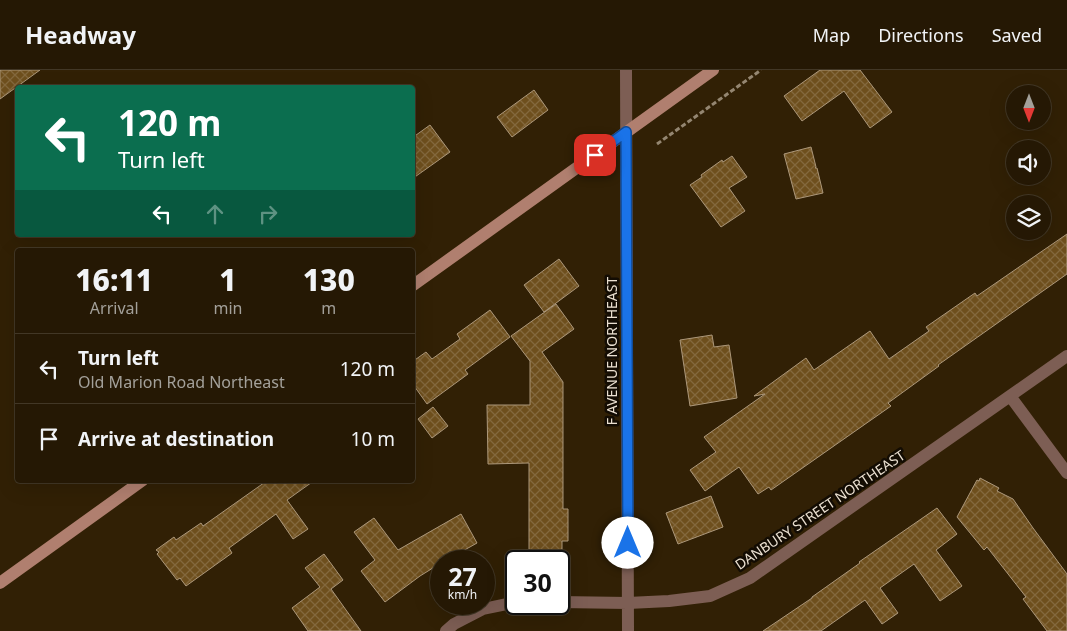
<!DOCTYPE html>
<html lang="en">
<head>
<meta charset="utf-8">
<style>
  :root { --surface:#251804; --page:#312513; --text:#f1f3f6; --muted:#a3a09a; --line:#423726 }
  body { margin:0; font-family:"Noto Sans",sans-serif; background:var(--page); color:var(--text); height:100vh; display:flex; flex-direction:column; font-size:19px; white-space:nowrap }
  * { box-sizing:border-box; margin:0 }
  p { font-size:16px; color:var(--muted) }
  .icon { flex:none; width:28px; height:28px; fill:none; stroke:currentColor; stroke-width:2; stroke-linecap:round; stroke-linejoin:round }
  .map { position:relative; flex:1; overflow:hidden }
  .drawer { position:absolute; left:15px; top:178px; width:400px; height:235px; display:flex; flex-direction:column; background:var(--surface); border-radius:5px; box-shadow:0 5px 20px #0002,0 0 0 1px var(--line) }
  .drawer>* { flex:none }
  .hud { position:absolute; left:15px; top:15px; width:400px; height:152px; border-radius:5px; box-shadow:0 5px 20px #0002,0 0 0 1px var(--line); background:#0b6e4f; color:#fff; overflow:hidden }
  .needle { width:32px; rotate:180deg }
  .controls { position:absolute; left:1006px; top:15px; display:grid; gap:10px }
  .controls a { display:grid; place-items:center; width:45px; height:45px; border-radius:50%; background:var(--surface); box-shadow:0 5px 20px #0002,0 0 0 1px var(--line); font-size:25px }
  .speed { position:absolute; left:430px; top:480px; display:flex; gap:10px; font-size:25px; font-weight:700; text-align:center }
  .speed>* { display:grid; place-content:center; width:65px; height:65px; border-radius:50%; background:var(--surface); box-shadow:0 5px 20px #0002,0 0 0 1px var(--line); line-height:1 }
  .speed small { font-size:12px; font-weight:400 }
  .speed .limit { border:2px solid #111; border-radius:8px; background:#fff; color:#111 }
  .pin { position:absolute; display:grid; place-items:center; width:42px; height:42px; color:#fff; margin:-21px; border-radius:10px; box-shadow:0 2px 8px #0006 }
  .me { position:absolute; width:55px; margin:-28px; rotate:0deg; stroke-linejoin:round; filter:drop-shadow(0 0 4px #0008) }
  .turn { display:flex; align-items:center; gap:18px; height:105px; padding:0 20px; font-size:22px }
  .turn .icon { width:65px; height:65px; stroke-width:2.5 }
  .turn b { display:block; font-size:35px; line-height:42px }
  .lanes { display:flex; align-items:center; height:48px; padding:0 20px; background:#0003; justify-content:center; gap:25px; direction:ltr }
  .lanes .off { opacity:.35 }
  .eta { display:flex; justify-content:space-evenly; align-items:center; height:85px; text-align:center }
  .eta b { font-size:30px; font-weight:800; line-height:35px }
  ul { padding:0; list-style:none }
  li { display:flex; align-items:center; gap:15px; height:70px; padding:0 20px; border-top:1px solid var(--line) }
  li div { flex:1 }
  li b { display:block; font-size:19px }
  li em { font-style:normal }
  header { display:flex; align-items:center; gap:30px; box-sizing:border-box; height:70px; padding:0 25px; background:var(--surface); border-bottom:1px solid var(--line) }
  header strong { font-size:24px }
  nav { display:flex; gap:28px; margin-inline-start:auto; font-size:18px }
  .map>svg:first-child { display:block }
</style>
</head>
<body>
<header>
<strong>Headway</strong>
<nav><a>Map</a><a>Directions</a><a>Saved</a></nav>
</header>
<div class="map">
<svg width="1067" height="561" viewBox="0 0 1067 561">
  <defs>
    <pattern id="building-cross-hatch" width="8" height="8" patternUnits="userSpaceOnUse" patternTransform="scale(1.25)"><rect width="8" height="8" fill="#6e4f1d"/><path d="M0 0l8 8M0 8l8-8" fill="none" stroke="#83683d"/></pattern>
  </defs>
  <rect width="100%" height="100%" fill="#312005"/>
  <path fill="url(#building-cross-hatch)" stroke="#ac977a" d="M0 0H40L0 29Z
    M820 0H860L892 42 870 58 844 21 802 51 784 26Z
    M534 20 548 40 512 67 497 47Z
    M430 55 450 82 412 109V68Z
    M811 77 816 97 815 98H817L823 123 796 129 784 84Z
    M732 86 747 107 729 118 745 141 721 157 690 115 702 107 701 105 722 90 723 92Z
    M1067 164V204L938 295 939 296 888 333 891 336 771 420 769 417 758 424 739 397 705 421 690 400 716 382 704 367 765 324 754 326 806 288 814 300 870 261 889 289 929 261 926 257 975 223 977 226Z
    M559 189 579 216 544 242 524 215Z
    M556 234 574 259 542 282 563 312V439H568V471H562V483H529V393L488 394 487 335H530V291L511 266Z
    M490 240 510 267 465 300 468 304 427 334 412 313V292L426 282 432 289 460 269 457 264Z
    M712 265 714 277 729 275 737 328 690 336 680 270Z
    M433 337 448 356 432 368 418 349Z
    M980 408 999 418 997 421 1013 429 1033 458 1067 504V561H1047L1023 529 1026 527 987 477 984 480 957 447 977 410 979 411Z
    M268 410H315L287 430 308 459 293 469 276 444 229 478 232 483 186 516 180 508 177 510 157 484 159 482 156 480 174 467 176 470 201 453 203 456Z
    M711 426 723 457 678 474 666 443Z
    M937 438 957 464 936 480 962 516 940 531 914 494 880 518 898 543 882 554 865 530 821 561H763L812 528V527L860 493 859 492Z
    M461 444 477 473 445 491H441V493L420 506 385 532 361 501 375 490 354 462 374 448 398 480Z
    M324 484 343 510 331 519 361 561H308L292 538 320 517 305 498Z"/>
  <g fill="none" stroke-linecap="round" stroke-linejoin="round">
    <path stroke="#948671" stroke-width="3" stroke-dasharray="5 2.5" stroke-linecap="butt" d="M657 74 761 0"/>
    <path stroke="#7d5e54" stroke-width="12" d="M626 0 628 561
      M1010 326 1067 403
      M559 532 628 533 669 531 710 526 750 508 1067 286
      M446 561 454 554 483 539 516 532"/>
    <path stroke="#b07f6f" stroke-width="12" d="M412 216 713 0
      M0 513 143 410"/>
  </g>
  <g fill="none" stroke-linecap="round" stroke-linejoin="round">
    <g stroke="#114b97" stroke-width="12">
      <path id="route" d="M595 85 626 62 628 473"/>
    </g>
    <use href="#route" stroke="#1a73e8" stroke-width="9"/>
  </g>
  <g text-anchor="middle" stroke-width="5" stroke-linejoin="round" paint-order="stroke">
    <g font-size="14" fill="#ebe0d1" stroke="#130c03">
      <text transform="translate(612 281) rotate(-90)" y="5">F AVENUE NORTHEAST</text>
      <text transform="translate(820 440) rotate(-34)" y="5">DANBURY STREET NORTHEAST</text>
    </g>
  </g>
</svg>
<div class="controls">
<a><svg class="needle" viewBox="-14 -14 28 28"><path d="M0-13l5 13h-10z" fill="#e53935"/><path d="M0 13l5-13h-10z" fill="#a3a09a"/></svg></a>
<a><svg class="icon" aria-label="sound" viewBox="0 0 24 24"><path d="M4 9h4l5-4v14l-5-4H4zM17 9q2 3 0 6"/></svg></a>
<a><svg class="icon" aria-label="layers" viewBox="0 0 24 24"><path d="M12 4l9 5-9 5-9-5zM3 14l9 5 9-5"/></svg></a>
</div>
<div class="speed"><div>27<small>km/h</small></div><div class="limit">30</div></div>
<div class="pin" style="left:595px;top:85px;background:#d93025"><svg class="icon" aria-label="arrive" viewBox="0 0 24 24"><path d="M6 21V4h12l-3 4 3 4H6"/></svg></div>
<svg class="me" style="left:628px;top:473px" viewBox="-20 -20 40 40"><circle r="19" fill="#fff"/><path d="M0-13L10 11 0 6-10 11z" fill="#1a73e8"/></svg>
<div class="hud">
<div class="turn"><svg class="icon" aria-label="left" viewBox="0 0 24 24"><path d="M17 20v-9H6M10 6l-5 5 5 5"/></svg><div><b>120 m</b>Turn left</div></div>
<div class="lanes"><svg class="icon" aria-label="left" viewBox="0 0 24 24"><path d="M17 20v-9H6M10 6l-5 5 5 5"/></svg><svg class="icon off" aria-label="ahead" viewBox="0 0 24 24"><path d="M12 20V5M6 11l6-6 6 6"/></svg><svg class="icon off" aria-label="right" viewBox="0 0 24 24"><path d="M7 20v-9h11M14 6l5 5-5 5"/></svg></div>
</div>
<section class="drawer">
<div class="eta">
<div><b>16:11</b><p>Arrival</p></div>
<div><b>1</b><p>min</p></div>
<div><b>130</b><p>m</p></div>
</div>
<ul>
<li><svg class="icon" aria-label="left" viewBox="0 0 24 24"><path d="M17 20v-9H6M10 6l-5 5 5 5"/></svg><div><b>Turn left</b><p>Old Marion Road Northeast</p></div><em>120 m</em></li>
<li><svg class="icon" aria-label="arrive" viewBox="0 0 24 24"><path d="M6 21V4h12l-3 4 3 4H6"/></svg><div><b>Arrive at destination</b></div><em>10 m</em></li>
</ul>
</section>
</div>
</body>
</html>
